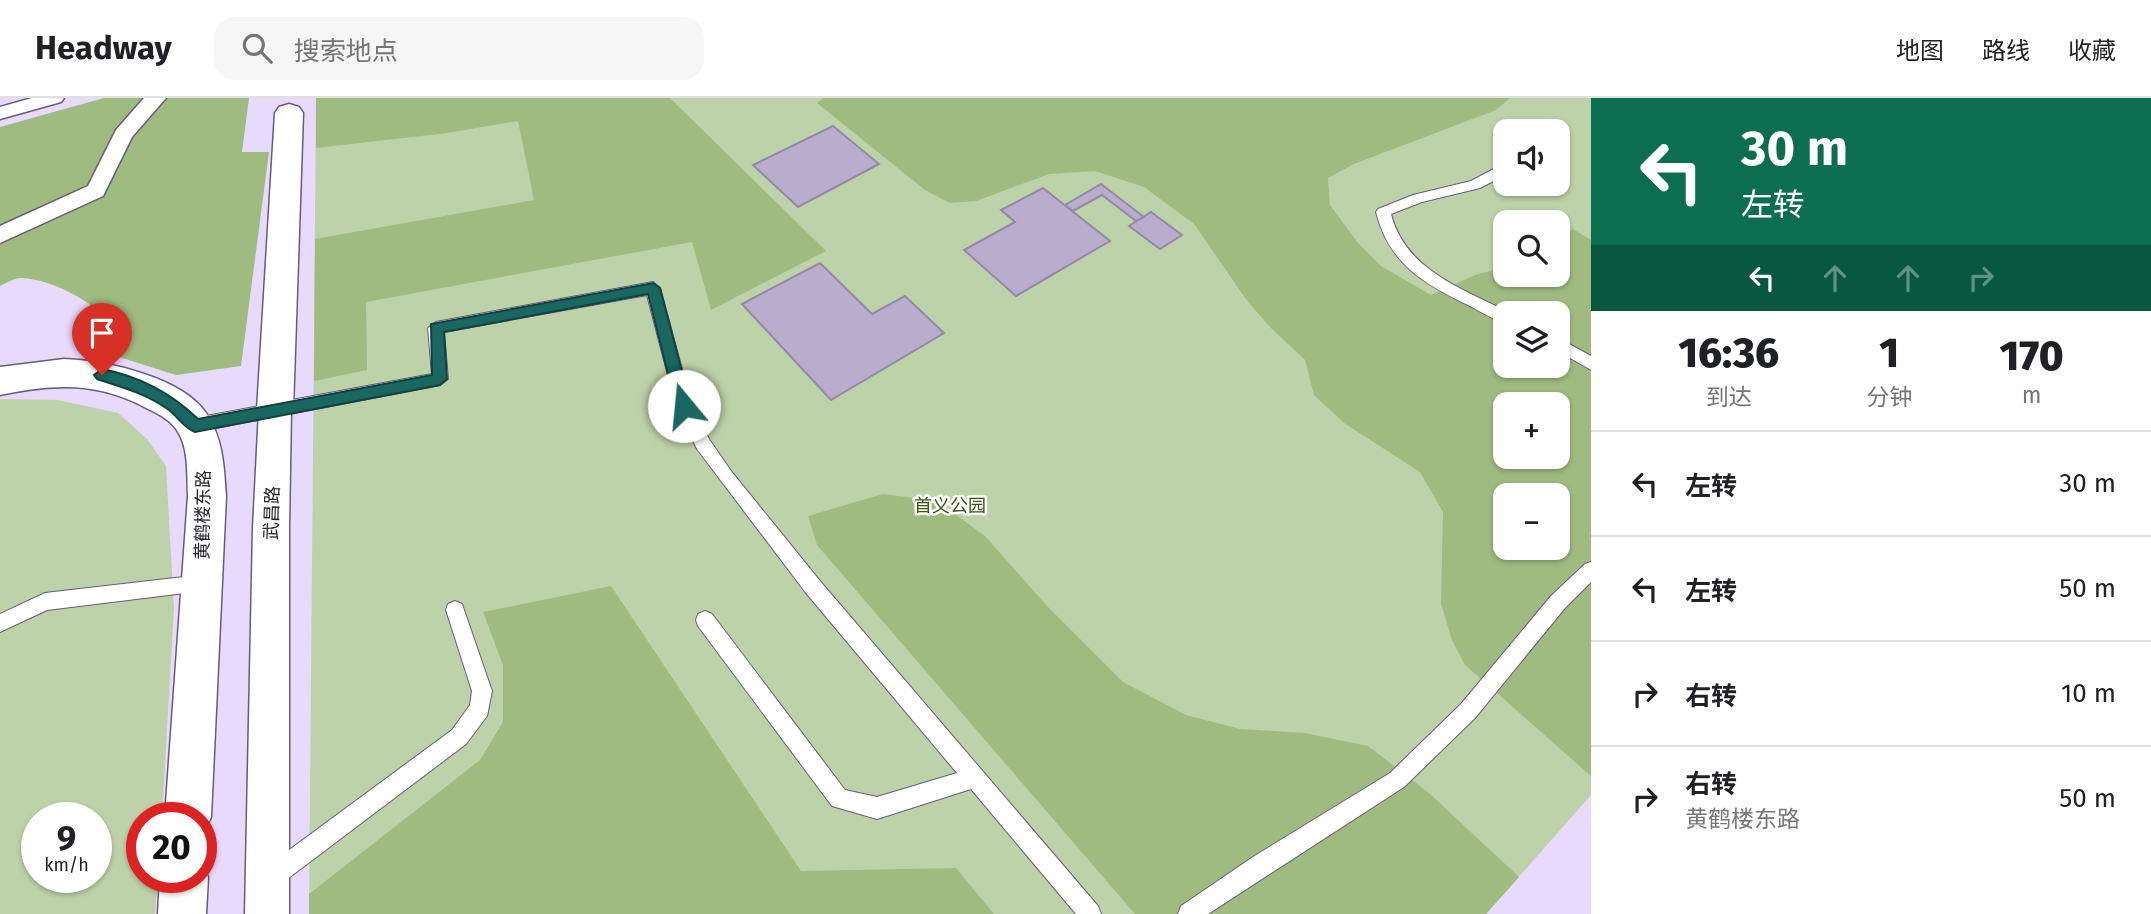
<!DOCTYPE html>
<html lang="zh">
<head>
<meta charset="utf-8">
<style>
  :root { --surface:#fff; --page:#f6f6f6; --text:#202124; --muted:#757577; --line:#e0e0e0 }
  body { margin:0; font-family:"Fira Sans","Noto Sans SC",sans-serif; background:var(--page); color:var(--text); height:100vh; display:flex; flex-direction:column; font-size:26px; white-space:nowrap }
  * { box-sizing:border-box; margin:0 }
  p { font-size:23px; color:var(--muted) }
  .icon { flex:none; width:38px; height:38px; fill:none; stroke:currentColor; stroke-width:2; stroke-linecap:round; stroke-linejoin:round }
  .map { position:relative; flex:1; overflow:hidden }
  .details { display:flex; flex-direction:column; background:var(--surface); width:560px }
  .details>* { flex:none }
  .banner { background:#0b6e4f; color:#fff; overflow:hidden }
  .fabs { position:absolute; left:1493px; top:21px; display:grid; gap:14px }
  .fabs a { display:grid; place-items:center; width:77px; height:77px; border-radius:14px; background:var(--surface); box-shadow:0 2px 5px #0004; font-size:35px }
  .speed { position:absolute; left:21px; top:704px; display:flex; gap:14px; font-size:35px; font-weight:700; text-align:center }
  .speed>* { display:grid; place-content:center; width:91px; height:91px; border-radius:50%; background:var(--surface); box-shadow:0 2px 5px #0004; line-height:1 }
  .speed small { font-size:18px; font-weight:400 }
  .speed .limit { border:10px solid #d22; background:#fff; color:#111 }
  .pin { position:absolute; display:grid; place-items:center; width:60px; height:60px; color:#fff; margin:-72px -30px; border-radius:50% 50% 50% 0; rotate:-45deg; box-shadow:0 0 7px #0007 }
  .pin .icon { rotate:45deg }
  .me { position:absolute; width:77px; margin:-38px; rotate:343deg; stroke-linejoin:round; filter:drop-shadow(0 0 5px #0008) }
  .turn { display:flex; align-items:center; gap:24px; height:147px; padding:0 35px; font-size:32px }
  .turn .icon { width:91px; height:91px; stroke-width:2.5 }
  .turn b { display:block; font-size:49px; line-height:60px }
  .lanes { display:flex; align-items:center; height:66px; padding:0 35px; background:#0003; justify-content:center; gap:35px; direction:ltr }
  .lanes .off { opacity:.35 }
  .eta { display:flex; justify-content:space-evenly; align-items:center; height:119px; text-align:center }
  .eta b { font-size:42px; font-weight:800; line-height:49px }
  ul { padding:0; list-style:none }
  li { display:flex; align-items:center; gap:21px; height:105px; padding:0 35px; border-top:2px solid var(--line) }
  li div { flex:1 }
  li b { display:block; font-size:26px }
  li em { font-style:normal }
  header { display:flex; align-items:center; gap:42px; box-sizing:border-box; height:98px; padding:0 35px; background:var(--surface); border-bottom:2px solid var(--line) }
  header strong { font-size:33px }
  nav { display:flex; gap:38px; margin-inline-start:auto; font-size:24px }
  .search { width:490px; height:63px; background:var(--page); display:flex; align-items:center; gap:18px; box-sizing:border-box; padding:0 24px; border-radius:21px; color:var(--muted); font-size:26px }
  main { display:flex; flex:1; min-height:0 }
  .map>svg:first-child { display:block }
</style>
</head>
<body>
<header>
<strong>Headway</strong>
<div class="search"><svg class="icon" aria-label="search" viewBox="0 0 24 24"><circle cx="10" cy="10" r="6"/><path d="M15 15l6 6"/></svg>搜索地点</div>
<nav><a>地图</a><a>路线</a><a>收藏</a></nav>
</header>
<main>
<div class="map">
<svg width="1591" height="816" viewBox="0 0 1591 816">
  <rect width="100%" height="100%" fill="#e7dafd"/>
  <path fill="#bed2a9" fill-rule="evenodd" d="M316 0H1591V697L1486 816H309ZM1505 33H1558V86H1505ZM1505 124H1558V177H1505ZM1505 215H1558V268H1505ZM1505 306H1558V359H1505ZM1505 397H1558V450H1505Z
    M0 301 58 302 118 315 147 341 166 368 174 510 162 719H142V779H158L155 816H0ZM37 719H96V779H37Z"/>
  <path fill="#9fbb80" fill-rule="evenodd" d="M104 0H249L242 54H269L241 268 176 277 116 258V227C91 204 56 182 21 180 14 180 6 185 0 188V29Z
    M316 0H670L826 153 711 212 692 144 366 204 367 272 314 283 315 141 534 102 518 23 447 35 316 50Z
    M823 0H1510L1496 12 1354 66 1328 80 1330 107 1358 145 1381 168 1431 197 1475 177 1505 169V177H1558V140L1573 131 1591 142V678L1465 567 1452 542 1441 506 1443 414 1420 374 1344 325 1314 297 1305 262 1271 230 1248 204 1194 126 1144 89 1095 73 1049 76 976 103 950 105 925 92 817 5ZM1505 215H1558V268H1505ZM1505 306H1558V359H1505ZM1505 397H1558V450H1505Z
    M883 396 937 403 985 438 1047 508 1123 584 1186 617 1240 631 1305 635 1368 648 1429 695 1519 779 1486 816H1135L817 447 808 418Z
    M611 488 801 773 956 770 994 816H309V796L480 662 503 624V567L483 514Z"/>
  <path fill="#b9adce" stroke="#9488a7" stroke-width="2" d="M833 28 879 66 798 109 753 67Z
    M1101 86 1144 119 1136 123 1102 97 1073 113 1065 107Z
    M1043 90 1110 143 1016 198 964 152 1015 124 1001 112Z
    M1151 114 1182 137 1160 151 1129 128Z
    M820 165 872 216 905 198 944 235 831 302 742 206Z"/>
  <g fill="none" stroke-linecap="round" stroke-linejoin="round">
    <g stroke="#675c7a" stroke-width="2">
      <path id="service" d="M1505 65V77L1480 90 1422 104 1391 116C1405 172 1463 191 1510 215H1505V225C1493 221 1481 214 1470 208 1424 186 1389 166 1376 114L1378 111 1413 97 1471 83Z
        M653 184 660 190 692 308 709 341 731 373 820 483 1098 808 1101 816H1076L971 691 877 721 832 708 698 528 696 522 698 516 705 513 712 516 845 692 877 699 957 675 806 495 697 351 676 308 647 197 444 234 448 281 440 287 195 334 189 332 187 327 189 322 195 320 432 276 428 230 436 224Z
        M1558 240 1591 258V272L1558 253Z
        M1591 464V484L1565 510 1475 620 1404 689 1208 816H1178L1181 808 1253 759 1390 675 1461 606 1551 498 1585 466Z
        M201 477 208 479 210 485 208 491 201 493 47 512 0 534V516L45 495Z
        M455 503 462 506 464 512 492 593 487 618 466 646 278 788 270 791 262 788 259 780 262 772 452 632 470 607 472 593 446 512 448 506Z"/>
    </g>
    <g stroke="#675c7a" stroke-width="3">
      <path id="pedestrian" d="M32 0H64L61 4 0 21V9Z
        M144 0H166L132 39 103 98 0 145V128L88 88 116 32Z"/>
    </g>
    <g stroke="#675c7a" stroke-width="3">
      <path id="minor" d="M275 299 287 303 291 312 289 430V816H245L253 430 259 312 263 303Z"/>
    </g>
    <g stroke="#675c7a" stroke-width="3">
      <path id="tertiary" d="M289 6 299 9 303 15 293 312 288 322 275 327 262 322 257 312 275 15 279 9Z"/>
    </g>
    <g stroke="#675c7a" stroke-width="3">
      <path id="primary" d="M64 261C104 262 182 279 206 315 223 340 224 369 226 398L211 719 204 735 201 737V719H165L188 398C187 379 189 351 178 334 172 323 159 316 148 311 97 283 55 286 0 297V269Z
        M201 763 208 779 206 816H158L160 779H201Z"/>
    </g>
    <use href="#service" fill="#fff" fill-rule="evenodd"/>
    <use href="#pedestrian" fill="#fff" fill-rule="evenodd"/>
    <use href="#minor" fill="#fff" fill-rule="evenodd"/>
    <use href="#tertiary" fill="#fff" fill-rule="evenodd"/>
    <use href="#primary" fill="#fff" fill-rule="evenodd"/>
  </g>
  <path fill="#1a6660" stroke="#11423e" stroke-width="2" d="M653 185 660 190 691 308 684 314 676 308 648 196 444 234 447 281 440 287 195 334C184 330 178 319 169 312 147 296 122 289 97 281L94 277 102 271C138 278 171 295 198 321L432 277 431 226Z"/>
  <g text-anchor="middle" stroke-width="5" stroke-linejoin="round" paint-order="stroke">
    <g font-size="18" fill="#3a5314" stroke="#fff">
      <text x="950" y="414">首义公园</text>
    </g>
    <g font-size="18" fill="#25202d" stroke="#fff">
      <text transform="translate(272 415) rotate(-88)" y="6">武昌路</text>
      <text transform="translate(203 417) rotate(-89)" y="6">黄鹤楼东路</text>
    </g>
  </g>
</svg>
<div class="fabs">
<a><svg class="icon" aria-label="sound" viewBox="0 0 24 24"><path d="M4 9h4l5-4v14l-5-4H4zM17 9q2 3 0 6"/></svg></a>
<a><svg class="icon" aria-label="search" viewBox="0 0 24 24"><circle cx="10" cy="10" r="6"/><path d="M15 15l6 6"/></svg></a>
<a><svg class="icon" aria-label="layers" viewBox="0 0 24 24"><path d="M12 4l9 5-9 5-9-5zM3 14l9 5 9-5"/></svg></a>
<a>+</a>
<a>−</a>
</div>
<div class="speed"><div>9<small>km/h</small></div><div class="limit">20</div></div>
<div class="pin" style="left:102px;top:277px;background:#d93025"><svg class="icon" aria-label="arrive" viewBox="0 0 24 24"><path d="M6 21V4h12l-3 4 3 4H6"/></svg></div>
<svg class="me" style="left:684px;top:308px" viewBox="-20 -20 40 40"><circle r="19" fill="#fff"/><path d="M0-13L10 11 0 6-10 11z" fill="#1a6660"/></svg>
</div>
<section class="details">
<div class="banner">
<div class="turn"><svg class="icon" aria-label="left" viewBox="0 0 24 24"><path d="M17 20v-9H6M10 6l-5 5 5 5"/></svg><div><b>30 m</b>左转</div></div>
<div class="lanes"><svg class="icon" aria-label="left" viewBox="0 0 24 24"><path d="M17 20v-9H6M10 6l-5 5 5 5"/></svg><svg class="icon off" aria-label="ahead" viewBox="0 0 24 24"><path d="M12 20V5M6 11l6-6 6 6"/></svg><svg class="icon off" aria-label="ahead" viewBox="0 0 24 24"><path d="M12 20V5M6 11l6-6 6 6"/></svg><svg class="icon off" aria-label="right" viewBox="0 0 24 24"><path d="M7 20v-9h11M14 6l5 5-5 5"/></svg></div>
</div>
<div class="eta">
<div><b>16:36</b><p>到达</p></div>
<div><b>1</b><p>分钟</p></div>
<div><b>170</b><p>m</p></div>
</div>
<ul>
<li><svg class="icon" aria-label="left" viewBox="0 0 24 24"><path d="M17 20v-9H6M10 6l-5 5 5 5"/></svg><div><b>左转</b></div><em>30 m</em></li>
<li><svg class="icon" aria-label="left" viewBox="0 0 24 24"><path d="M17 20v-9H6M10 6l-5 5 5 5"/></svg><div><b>左转</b></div><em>50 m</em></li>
<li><svg class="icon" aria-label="right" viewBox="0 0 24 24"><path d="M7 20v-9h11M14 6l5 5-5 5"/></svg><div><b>右转</b></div><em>10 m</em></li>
<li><svg class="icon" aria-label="right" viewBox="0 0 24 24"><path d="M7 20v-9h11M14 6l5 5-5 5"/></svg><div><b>右转</b><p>黄鹤楼东路</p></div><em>50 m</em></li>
</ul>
</section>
</main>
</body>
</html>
